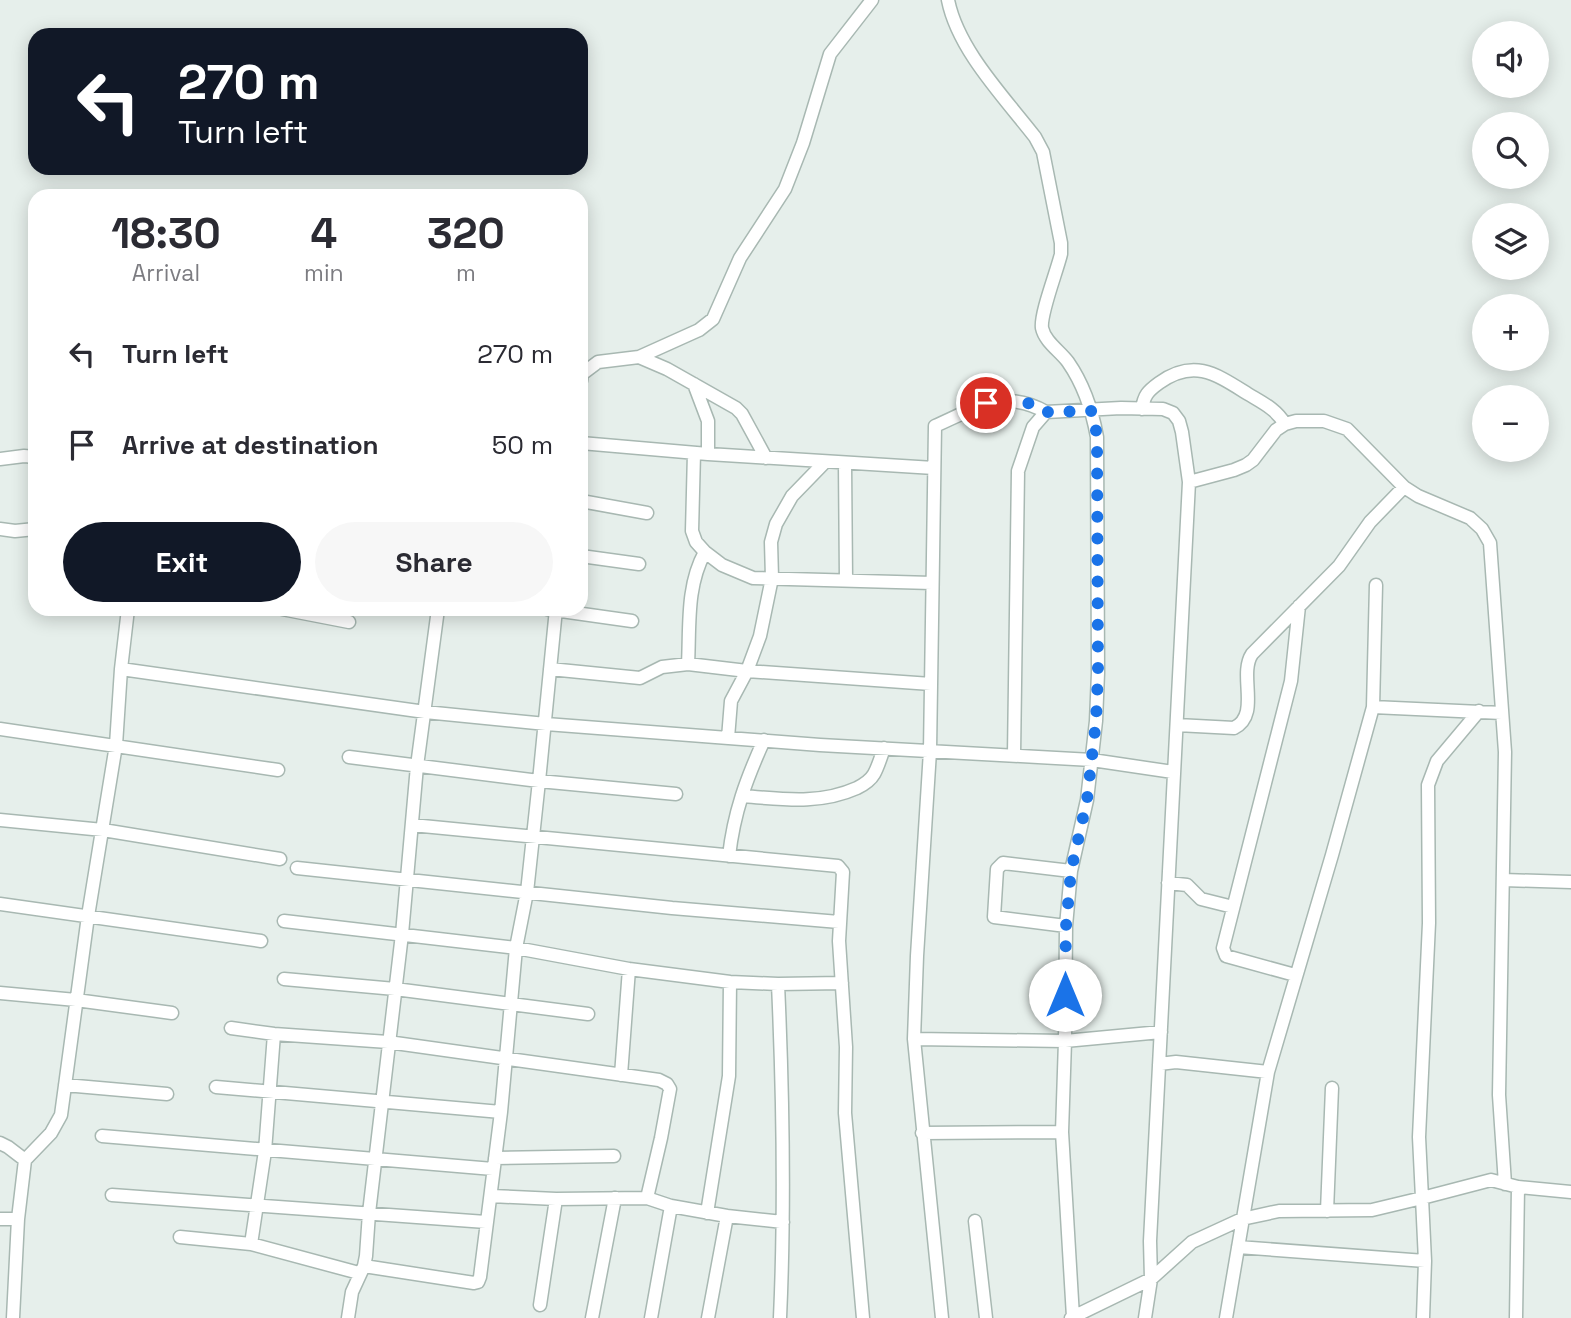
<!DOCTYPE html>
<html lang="en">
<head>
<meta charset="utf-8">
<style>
  :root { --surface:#fff; --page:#f7f7f7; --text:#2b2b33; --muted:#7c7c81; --accent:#111827 }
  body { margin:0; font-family:"Space Grotesk",sans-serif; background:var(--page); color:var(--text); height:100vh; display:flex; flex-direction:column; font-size:26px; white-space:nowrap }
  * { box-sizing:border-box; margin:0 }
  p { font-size:23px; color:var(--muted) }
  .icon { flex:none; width:38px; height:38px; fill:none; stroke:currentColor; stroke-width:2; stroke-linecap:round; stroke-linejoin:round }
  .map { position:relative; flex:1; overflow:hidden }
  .drawer { position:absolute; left:28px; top:189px; width:560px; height:427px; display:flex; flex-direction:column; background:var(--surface); border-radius:21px; box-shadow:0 4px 18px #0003 }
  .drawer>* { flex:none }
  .top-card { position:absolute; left:28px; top:28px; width:560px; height:147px; border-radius:21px; box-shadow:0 4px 18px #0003; background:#111827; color:#fff; overflow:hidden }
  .tools { position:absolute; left:1472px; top:21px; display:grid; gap:14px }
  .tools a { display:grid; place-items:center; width:77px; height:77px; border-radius:50%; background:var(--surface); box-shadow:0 4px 18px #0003; font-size:35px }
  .pin { position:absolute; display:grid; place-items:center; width:60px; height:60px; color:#fff; margin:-30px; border:4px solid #fff; border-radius:50%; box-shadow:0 2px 7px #0007 }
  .me { position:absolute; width:77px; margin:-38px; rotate:0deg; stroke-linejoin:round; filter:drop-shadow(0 0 5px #0008) }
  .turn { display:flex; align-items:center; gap:24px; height:147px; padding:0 35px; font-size:32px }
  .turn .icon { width:91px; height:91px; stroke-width:2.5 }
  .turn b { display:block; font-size:49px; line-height:60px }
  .eta { display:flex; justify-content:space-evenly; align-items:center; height:119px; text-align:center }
  .eta b { font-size:42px; font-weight:700; line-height:49px }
  .button { display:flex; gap:14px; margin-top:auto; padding:14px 35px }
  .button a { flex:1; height:80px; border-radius:42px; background:var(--accent); color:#fff; font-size:28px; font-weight:700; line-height:80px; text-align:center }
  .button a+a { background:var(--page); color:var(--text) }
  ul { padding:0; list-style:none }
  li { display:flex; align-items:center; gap:21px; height:91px; padding:0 35px }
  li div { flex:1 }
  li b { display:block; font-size:26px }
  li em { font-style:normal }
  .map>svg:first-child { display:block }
</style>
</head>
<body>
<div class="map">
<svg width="1571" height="1318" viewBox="0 0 1571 1318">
  <rect width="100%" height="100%" fill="#e6efeb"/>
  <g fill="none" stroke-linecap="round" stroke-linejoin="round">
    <g stroke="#a8b8b2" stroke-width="15">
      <path id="minor" d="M948 0C958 50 1004 97 1035 137L1043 152 1061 243V254C1057 271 1040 314 1042 328 1045 342 1060 351 1068 362 1084 385 1092 409 1097 437L1098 673 1096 721 1087 800 1071 871 1066 926 1065 1041 1161 1032
        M639 357 667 369 736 408 742 414 766 458
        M581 381 582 374 598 362 639 357 699 330 713 319 740 258 785 189 803 143 830 54 872 0
        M694 384 708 421V454
        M1142 409C1144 395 1148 391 1159 383 1194 358 1216 374 1248 394 1263 403 1276 409 1285 424
        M581 443 708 454 934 468
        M694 453 692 531 696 542 705 552 722 565 753 578 932 583
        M0 459 24 456 35 457
        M845 463 846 580
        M1189 482 1234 470 1246 465 1253 460 1276 430 1285 424 1296 421H1324L1347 429 1404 487 1418 496 1470 518 1482 529 1490 543 1505 752 1499 1095 1505 1184
        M581 501 647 513
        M0 529 15 531 35 529
        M581 556 639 564
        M282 609 349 622
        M547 609 632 621
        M688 664C690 627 686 586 705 552
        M121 669 128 609
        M550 669 640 678 662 667 688 664 747 671 931 684
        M1373 707 1502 713
        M1177 725 1234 728C1261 715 1238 675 1252 654L1339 566 1370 522 1404 487
        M0 729 278 770
        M728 738 731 701 747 671 760 636 772 578 771 542 776 524 792 496 825 462
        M1014 755 1018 471 1033 427 1046 412 1121 408 1163 409 1173 413 1179 421 1182 432 1189 482 1150 1241 1151 1279 1145 1318
        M349 757 539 781 676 794
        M742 796C782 799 819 805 857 788 863 785 870 781 874 774 878 767 881 757 884 748
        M0 820 103 830 280 859
        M412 825 838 866 843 872 839 941 846 1047 845 1113 863 1318
        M729 856C734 812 746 780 764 740
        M297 868 672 908 839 922
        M1503 880 1571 882
        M1168 883 1187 885 1201 899 1233 907
        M0 904 261 941
        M284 921 516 948 629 969 730 982 778 984 842 983
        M1066 926 994 917 997 869 1003 863 1071 871
        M1295 975 1226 956 1223 948 1291 681 1299 606
        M284 979 395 989 588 1014
        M778 984C783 1095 785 1207 780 1318
        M0 993 76 1000 172 1013
        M231 1028 274 1034 388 1042 659 1080 667 1084 670 1089 661 1138 647 1198
        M914 1039 1065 1041 1062 1132 1073 1317 1071 1318
        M1159 1064 1176 1062 1268 1072
        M621 1075 629 969
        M65 1085 167 1094
        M216 1087 501 1112
        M922 1133 1062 1132
        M102 1136 493 1169
        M0 1143 8 1147 25 1160
        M495 1158 614 1156
        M112 1195 486 1222
        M491 1196 556 1199 647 1198 671 1206 727 1216 783 1222
        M1327 1211 1332 1088
        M707 1213 729 1076 730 982
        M0 1219H18L13 1318
        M18 1219 25 1160 51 1133 61 1115 88 916 116 745 121 669 425 712 546 724 820 745 1092 760 1173 772
        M975 1221 986 1318
        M180 1237 251 1244 359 1273
        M251 1244 265 1151 274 1034
        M1238 1247 1425 1261
        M364 1266 474 1283 478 1282 480 1277 501 1112 516 948 527 892 539 781 556 609
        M540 1305 556 1199
        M1073 1317 1151 1279 1192 1242 1242 1219 1279 1211 1372 1210 1422 1198 1419 1137 1429 923 1428 785 1437 761 1479 711
        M348 1318 352 1292 364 1266 366 1256 369 1213 402 934 417 766 438 609
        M592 1318 615 1198
        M651 1318 671 1206
        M708 1318 727 1216
        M942 1318 914 1039 917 956 930 751 935 426C976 408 1003 388 1046 412
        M1226 1318 1268 1072 1332 855 1373 707 1376 585
        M1423 1318 1425 1261 1422 1198 1491 1180 1518 1187 1571 1192
        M1516 1318 1518 1187"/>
    </g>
    <use href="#minor" stroke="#fff" stroke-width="12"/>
  </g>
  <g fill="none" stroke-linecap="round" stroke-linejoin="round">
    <path stroke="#1a73e8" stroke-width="12" stroke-dasharray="0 21.6" d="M986 403 999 400H1016L1031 404 1046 412 1093 411 1097 437 1098 673 1096 721 1087 800 1071 871 1066 926 1065 995"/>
  </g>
</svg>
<div class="tools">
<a><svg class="icon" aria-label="sound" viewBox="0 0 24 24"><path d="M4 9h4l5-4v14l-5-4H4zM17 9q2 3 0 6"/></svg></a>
<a><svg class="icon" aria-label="search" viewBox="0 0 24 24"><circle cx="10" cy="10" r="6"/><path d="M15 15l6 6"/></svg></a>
<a><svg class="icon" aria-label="layers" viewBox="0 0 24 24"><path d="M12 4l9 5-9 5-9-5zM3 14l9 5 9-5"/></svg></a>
<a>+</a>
<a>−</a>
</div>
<div class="pin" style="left:986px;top:403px;background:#d93025"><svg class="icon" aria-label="arrive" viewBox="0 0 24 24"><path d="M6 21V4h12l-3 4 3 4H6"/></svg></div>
<svg class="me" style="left:1065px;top:995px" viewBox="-20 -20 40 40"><circle r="19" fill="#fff"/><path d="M0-13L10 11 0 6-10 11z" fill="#1a73e8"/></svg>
<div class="top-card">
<div class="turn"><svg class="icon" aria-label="left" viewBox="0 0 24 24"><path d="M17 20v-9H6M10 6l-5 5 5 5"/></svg><div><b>270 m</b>Turn left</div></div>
</div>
<section class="drawer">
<div class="eta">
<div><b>18:30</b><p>Arrival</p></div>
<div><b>4</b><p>min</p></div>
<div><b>320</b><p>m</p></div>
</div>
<ul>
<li><svg class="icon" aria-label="left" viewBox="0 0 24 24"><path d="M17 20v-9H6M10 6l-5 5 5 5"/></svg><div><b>Turn left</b></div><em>270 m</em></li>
<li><svg class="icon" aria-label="arrive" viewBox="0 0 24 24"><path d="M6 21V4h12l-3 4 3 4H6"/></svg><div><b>Arrive at destination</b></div><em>50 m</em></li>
</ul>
<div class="button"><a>Exit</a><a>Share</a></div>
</section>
</div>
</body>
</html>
